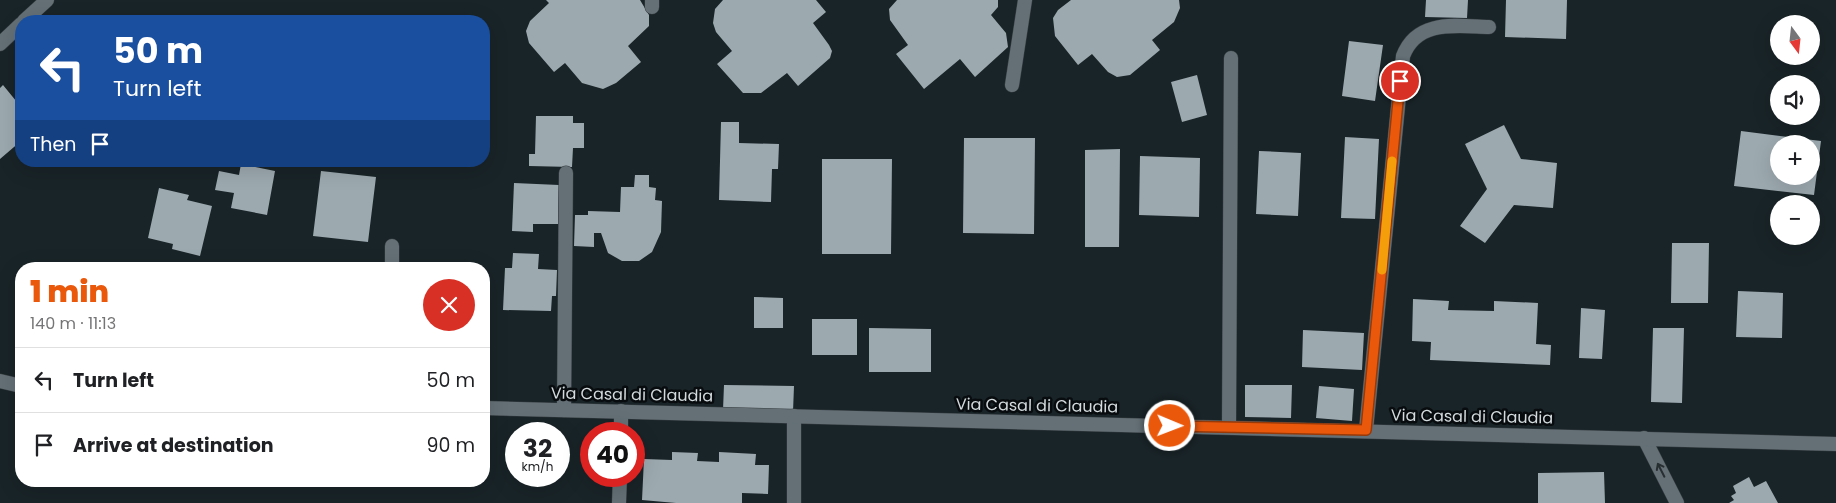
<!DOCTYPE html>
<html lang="en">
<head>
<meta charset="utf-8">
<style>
  :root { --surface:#fff; --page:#f6f6f6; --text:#202124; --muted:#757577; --line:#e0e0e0; --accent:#ea580c }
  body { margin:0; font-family:Poppins,sans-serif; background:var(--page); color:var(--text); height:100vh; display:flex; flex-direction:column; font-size:19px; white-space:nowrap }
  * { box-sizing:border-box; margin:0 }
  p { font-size:16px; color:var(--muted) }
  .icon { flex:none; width:28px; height:28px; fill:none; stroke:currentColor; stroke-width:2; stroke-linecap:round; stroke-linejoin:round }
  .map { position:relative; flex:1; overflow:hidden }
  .details { position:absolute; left:15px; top:262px; width:475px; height:225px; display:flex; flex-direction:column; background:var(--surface); border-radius:20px; box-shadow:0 5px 20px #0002 }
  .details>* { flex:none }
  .hud { position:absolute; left:15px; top:15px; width:475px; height:152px; border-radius:20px; box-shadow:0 5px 20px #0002; background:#1a4fa0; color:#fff; overflow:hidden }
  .needle { width:32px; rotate:165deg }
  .tools { position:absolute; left:1770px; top:15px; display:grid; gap:10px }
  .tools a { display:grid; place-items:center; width:50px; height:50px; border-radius:50%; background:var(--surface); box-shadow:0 5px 20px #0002; font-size:25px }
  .speed { position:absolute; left:505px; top:422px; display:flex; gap:10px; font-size:25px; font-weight:700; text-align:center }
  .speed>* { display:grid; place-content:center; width:65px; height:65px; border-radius:50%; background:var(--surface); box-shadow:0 5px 20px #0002; line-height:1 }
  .speed small { font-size:12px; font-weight:400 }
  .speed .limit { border:8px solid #d22; background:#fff; color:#111 }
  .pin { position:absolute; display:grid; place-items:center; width:42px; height:42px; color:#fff; margin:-21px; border:2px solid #fff; border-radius:50%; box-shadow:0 1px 5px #0007 }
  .me { position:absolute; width:55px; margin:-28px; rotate:91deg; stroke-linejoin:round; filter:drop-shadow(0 0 4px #0008) }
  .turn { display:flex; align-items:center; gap:18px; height:105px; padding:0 15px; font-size:22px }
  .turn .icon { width:65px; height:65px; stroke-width:2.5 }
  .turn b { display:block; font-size:35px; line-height:42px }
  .then { display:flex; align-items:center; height:48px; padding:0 15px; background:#0003; gap:10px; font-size:19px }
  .round { display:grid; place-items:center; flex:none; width:52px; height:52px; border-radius:26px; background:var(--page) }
  .head { display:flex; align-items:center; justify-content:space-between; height:85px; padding:0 15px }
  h1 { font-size:30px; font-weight:800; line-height:38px; color:var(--accent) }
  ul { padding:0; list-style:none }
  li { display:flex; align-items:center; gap:15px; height:65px; padding:0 15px; border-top:1px solid var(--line) }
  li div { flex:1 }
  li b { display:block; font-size:19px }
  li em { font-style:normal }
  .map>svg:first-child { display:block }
</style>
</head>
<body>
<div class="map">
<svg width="1836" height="503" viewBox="0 0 1836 503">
  <rect width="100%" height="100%" fill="#192428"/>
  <path fill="#9ca9af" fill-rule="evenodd" d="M546 0H640L649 15V26L628 46 641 62 616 83 603 89 582 83 565 63 554 72 529 43 526 31 530 21 549 3Z
    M723 0H816L826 12 813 23 829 45 832 51 830 58 798 86 787 73 761 93H743L717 64 732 51 716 32 713 23 715 9Z
    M897 0H998V7L991 15 1006 33 1008 47 975 77 960 59 924 89 896 54 908 45 890 20 889 9Z
    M1071 0H1179L1180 8 1174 22 1152 40 1160 50 1130 75 1117 77 1108 72 1092 54 1078 65 1055 36 1053 18 1058 10Z
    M1426 0H1468L1467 18 1425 17Z
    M1506 0H1567L1566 39 1505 37Z
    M1349 41 1383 45 1375 101 1342 96Z
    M1197 75 1207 115 1182 122 1171 82Z
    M3 85 21 107V141L0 159V88Z
    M536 116H573V123H584V148H573L572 167 529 166V154H535Z
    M721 122H739V143L779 144 778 169H772L771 202 719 200Z
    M1504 125 1521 159 1557 163 1553 208 1514 205 1485 243 1460 226 1487 189 1465 144Z
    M1741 131 1821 141 1814 195 1734 186ZM1779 144H1811V176H1779Z
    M1345 137 1379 139 1375 219 1341 218Z
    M964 138H1035L1034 234 963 233Z
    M1120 149 1119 247H1085V150Z
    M1259 151 1301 153 1298 216 1256 214Z
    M1140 156 1200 158 1199 217 1139 215Z
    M822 159H892L891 254H822Z
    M241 164 275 171 267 215 231 208 234 193 215 190 219 171 239 175Z
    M321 171 376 177 368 242 313 236Z
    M635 175H649V187L656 188 655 200 662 201 661 232 652 252 639 261H622L608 253 601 233H594V247L574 246 575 215H588V211L620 212 621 187H634Z
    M514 183 559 185 558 224H533V232L512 231Z
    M159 188 189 195 187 200 212 206 200 256 172 249 173 244 148 238Z
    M1672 243H1709L1708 303H1671Z
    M513 253 539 254 538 269 557 270 556 296H552L551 311 503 310 505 268H512Z
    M1738 291 1783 293 1782 338 1736 337Z
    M754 297 783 298V328H754Z
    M1413 299 1449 301 1448 310 1494 311V301L1538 303 1536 344 1551 345 1550 365 1430 360 1431 342 1412 341Z
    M1581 308 1605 310 1602 359 1579 358Z
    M812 319H857V355H812Z
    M869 328 931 329V372H869Z
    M1653 328H1684L1682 403 1651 402Z
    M1303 330 1364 333 1362 370 1302 367Z
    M724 385 794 386 793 412 723 410Z
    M1245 385H1292L1291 418 1245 417Z
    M1319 386 1354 389 1352 421 1316 418Z
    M672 452 698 453 697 461 719 462V452L756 454 755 465H769L768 494 742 493V503H676L642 500 644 459 672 460Z
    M1604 472 1605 503H1538V473Z
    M1749 477 1754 487 1766 481 1778 503H1729L1734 500 1731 496 1736 493 1733 486Z"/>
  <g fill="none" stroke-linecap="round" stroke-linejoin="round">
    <g stroke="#363e42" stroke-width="15">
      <path id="minor" d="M652 7V0
        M24 21 47 0
        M0 44 21 24
        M1012 85 1025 0
        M392 269V246
        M564 410 566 173
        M794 416V503
        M1229 427 1231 58
        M1366 430 1403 56C1417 19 1456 26 1489 27
        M621 434V411
        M1644 438 1677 503
        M619 503 620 476"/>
    </g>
    <g stroke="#363e42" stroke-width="15">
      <path id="tertiary" d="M0 381 21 386
        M484 408 1836 444"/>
    </g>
    <use href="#minor" stroke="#647076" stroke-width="14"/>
    <use href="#tertiary" stroke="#647076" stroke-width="14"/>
  </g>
  <defs><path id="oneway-shaft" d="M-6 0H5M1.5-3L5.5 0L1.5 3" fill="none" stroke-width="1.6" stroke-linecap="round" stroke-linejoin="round" transform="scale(1.25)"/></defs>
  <use stroke="#282f32" href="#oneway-shaft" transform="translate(1661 470) rotate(-117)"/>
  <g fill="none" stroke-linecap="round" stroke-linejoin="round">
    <g stroke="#983908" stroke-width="12">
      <path id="route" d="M1170 426 1366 430 1400 81"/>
    </g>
    <use href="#route" stroke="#ea580c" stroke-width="9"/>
    <path stroke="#f59e0b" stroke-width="9" d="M1382 270 1392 161"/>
  </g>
  <g text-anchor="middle" stroke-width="5" stroke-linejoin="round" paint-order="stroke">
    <g font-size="16" fill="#d4dbde" stroke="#080c0e">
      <text transform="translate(632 394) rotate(1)" y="6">Via Casal di Claudia</text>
      <text transform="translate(1037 405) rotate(1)" y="6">Via Casal di Claudia</text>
      <text transform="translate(1472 416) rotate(1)" y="6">Via Casal di Claudia</text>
    </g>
  </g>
</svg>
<div class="tools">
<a><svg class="needle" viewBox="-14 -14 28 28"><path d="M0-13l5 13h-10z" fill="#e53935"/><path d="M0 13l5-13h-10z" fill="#757577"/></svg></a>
<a><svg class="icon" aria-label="sound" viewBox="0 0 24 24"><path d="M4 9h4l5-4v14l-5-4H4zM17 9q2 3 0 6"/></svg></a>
<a>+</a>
<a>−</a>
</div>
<div class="speed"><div>32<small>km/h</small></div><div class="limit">40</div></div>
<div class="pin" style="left:1400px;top:81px;background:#d93025"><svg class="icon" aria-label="arrive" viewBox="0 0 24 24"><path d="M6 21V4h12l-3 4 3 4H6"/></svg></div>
<svg class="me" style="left:1170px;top:426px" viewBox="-20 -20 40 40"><circle r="17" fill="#ea580c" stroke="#fff" stroke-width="3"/><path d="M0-11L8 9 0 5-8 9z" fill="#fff"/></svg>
<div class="hud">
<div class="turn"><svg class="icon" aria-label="left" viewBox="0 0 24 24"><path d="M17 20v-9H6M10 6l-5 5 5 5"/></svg><div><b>50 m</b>Turn left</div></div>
<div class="then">Then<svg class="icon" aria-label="arrive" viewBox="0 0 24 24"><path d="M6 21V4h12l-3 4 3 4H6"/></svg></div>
</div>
<section class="details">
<div class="head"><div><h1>1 min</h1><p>140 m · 11:13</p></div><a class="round" style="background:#d93025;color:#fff"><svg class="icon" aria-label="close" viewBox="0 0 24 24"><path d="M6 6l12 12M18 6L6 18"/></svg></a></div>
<ul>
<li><svg class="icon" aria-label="left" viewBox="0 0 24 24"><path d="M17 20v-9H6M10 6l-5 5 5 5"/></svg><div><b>Turn left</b></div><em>50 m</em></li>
<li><svg class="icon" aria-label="arrive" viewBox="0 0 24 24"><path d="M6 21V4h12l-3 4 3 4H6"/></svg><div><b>Arrive at destination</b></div><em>90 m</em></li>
</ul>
</section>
</div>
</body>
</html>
